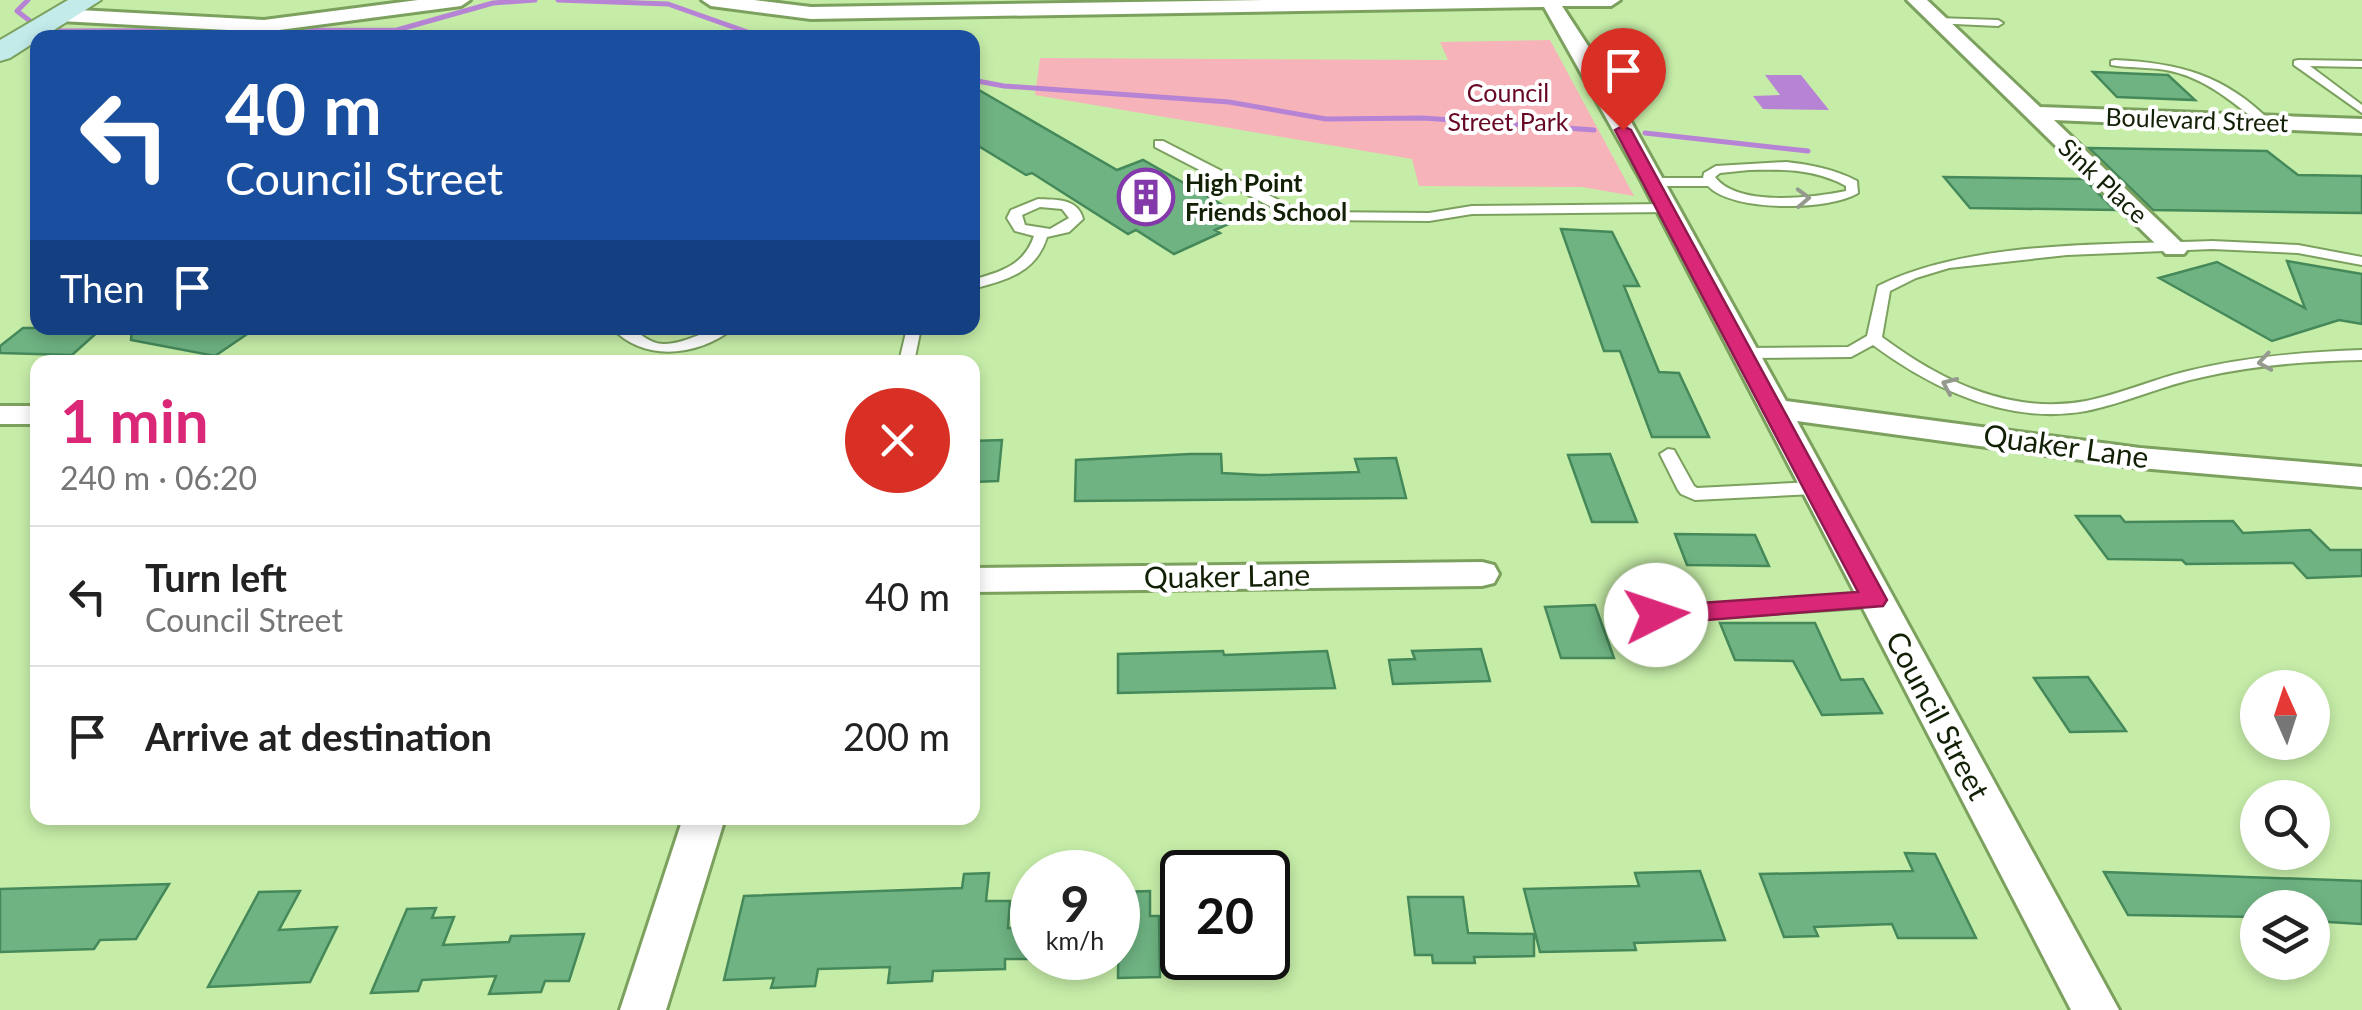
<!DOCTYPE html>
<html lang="en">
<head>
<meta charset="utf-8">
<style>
  :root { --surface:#fff; --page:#f2f2f2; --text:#222; --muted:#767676; --line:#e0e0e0; --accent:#db2777 }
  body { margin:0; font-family:Lato,sans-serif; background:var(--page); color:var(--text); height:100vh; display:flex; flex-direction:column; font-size:38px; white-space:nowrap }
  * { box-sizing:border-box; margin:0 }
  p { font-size:32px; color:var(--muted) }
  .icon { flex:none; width:55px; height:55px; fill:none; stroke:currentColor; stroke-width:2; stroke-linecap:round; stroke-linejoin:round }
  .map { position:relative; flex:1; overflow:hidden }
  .drawer { position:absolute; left:30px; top:355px; width:950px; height:470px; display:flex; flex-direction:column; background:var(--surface); border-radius:20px; box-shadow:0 5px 15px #0003 }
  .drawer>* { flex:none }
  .hud { position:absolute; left:30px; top:30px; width:950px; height:305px; border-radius:20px; box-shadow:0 5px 15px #0003; background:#1a4fa0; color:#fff; overflow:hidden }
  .needle { width:65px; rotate:357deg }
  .controls { position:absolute; left:2240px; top:670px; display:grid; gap:20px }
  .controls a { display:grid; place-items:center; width:90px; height:90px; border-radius:50%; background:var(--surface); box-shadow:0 5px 15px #0003; font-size:50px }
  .speed { position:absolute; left:1010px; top:850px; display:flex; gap:20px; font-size:50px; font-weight:700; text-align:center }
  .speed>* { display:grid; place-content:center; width:130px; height:130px; border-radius:50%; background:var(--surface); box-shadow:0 5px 15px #0003; line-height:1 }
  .speed small { font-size:25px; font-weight:400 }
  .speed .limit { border:5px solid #111; border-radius:15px; background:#fff; color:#111 }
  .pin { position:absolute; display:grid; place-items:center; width:85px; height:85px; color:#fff; margin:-102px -42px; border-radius:50% 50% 50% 0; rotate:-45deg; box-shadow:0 0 10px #0007 }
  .pin .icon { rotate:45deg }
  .me { position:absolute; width:110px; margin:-55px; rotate:86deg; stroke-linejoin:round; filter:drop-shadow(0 0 8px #0008) }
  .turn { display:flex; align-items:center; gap:35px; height:210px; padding:0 30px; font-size:45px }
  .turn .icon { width:130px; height:130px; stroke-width:2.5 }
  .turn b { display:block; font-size:70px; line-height:85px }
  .then { display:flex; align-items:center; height:95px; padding:0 30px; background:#0003; gap:20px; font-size:38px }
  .round { display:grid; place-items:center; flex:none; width:105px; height:105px; border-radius:52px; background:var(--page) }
  .head { display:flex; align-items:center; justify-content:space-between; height:170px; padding:0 30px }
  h1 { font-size:60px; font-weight:700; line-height:75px; color:var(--accent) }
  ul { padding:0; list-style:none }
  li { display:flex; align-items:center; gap:30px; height:140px; padding:0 30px; border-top:2px solid var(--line) }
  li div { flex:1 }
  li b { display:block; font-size:38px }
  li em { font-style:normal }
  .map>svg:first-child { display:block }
</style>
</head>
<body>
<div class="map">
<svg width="2362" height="1010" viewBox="0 0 2362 1010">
  <rect width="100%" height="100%" fill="#c6eda8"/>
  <path fill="#f7b3ba" d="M1550 40 1634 196 1582 187 1419 186 1412 159 1035 95 1040 58 1448 60 1440 42Z"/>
  <path fill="#b784d5" d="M1765 75H1801L1829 110 1763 109 1753 96 1780 95Z"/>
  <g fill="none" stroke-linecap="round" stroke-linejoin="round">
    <path stroke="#b784d5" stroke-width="5" d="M28 0 17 11 30 21
      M558 0 668 4 764 38
      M54 31 397 30 493 3 535 0
      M972 80 1004 86 1229 102 1326 119 1423 118 1594 130
      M1645 133 1808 151"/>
  </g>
  <path fill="#6fb382" stroke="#45895a" stroke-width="2.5" d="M2093 72 2168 75 2195 100 2117 97Z
    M972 86 1117 170 1143 160 1244 217 1215 230 1220 233 1174 254 1136 230 1128 234 1032 173 1026 175 972 142Z
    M2089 148 2267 151 2298 175 2362 176V213L2153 210Z
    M1944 177 2084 179 2115 210 1970 208Z
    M1561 229 1612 232 1639 286H1624L1659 372 1679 373 1709 437H1652L1620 351H1604Z
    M2287 261 2362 274V324L2339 320 2272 341 2159 278 2217 262 2305 308Z
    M23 328H86L101 329 72 355 0 353V346Z
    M132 328H256L215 356 131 340Z
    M1002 440 998 481 972 482V441Z
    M1190 454H1221L1222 473 1260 475 1359 472 1355 459 1396 458 1406 498 1075 501 1076 460Z
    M1610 454 1637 522H1592L1568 455Z
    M2076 516H2120L2125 522 2233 521 2243 533 2310 530 2330 550H2362V576L2307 578 2293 563 2186 564 2182 560 2108 559Z
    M1675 534 1755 535 1769 566 1687 565Z
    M1595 605 1614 658H1561L1545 607Z
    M1720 623H1815L1841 680 1863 679 1882 713 1822 715 1793 661 1735 660Z
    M1481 649 1490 681 1393 684 1389 660 1415 659 1412 651Z
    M1223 651 1224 655 1327 651 1335 688 1118 693V654Z
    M2088 677 2126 731 2070 732 2034 678Z
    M1905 853 1935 854 1976 938H1898L1892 924 1814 927 1818 936 1784 937 1760 874 1913 871Z
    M1700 871 1725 940 1634 943 1636 950 1540 952 1524 889 1639 886 1635 873Z
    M2104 872 2362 881V924L2312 921V908H2258V917L2128 915Z
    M989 873 986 901H1010L1008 928H1031L1030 959H1005V969L933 971 932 981 888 983 890 967 818 969 815 986 771 988 774 978 724 980 744 896 962 888 964 874Z
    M169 884 136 939 100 940 94 949 0 952V889Z
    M300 891 279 930 337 927 310 982 208 987 259 892Z
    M1150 891V916H1159L1160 977 1118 978 1119 892Z
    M1408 897H1463L1468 933 1534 934V956L1474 957 1475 963H1433L1432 955H1415Z
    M436 908 432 918 454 917 443 945 509 942 511 936 584 934 569 981H545L541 992 489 994 496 976 422 980 418 991 371 993 407 909Z"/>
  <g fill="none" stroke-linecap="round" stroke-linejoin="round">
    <g stroke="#7ca15e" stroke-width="4">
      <path id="lane" d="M1937 18 1998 20 2003 23 1998 26 1933 23V19Z
        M2115 60C2179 63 2225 75 2271 122L2261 125C2232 101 2204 77 2166 70 2148 67 2129 68 2111 65V61Z
        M2298 60 2362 61V67L2310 66 2362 105V113L2294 65V61Z
        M1155 141H1163L1294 208 1316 212 1429 213 1472 206 1668 204 1675 208 1668 212 1472 214 1429 221 1316 220 1285 214 1155 147Z
        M1786 162C1812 165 1834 169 1857 181L1858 193C1829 211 1732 212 1708 186H1654L1648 182 1654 178H1703L1704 173 1716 166ZM1749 170C1783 169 1816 169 1846 186V191C1812 198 1737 207 1715 177L1720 173Z
        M1038 199C1056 200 1078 198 1083 219L1069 232 1047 237C1036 273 1006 280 972 289V280C1000 272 1024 266 1034 236L1015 231 1007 218 1011 210ZM1040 207 1062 209 1069 218 1050 229 1025 225 1022 215Z
        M2212 241 2298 245 2362 257V265L2298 253 2212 249 2067 255 1949 268 1916 278 1890 291 1882 337C1941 381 2010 415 2086 401 2121 394 2154 379 2188 371 2245 357 2304 352 2362 350V360C2309 361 2255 365 2203 377 2163 385 2126 403 2086 411 2009 425 1934 390 1873 345L1851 357 1744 358 1736 353 1744 348 1848 347 1867 336 1878 286C1970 240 2109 245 2212 241Z
        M612 328C613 328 626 327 628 328 641 332 648 344 664 344 689 344 709 326 734 328 698 356 645 363 612 328Z
        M907 328H921L914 362H899Z
        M1668 449 1674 450 1694 486 1697 488 1814 482 1823 488 1814 494 1695 500 1681 494 1678 490 1660 454Z
        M1875 593 1882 595 1884 600 1882 605 1875 607 1620 624 1613 622 1610 617 1613 612 1620 610Z"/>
    </g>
    <g stroke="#7ca15e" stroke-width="6">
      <path id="street" d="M418 0H470L461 6 264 32 60 21 50 15 60 9 264 20Z
        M702 0H754L811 7 1265 0H1620L1611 6H1562L1594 55 1786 401 2140 448 2362 467V487L2140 468 1797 421 2119 1010H2071L1641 180 1544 7 811 19 711 6Z
        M1907 0H1927L2040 107 2362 119V133L2054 120 2188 249 2184 254H2166Z
        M0 406H38V424H0Z
        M1482 562 1494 565 1499 574 1494 583 1482 586 972 592V568Z
        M683 818H725L666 1010H620Z"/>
    </g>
    <g stroke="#7ca15e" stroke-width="4">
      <path id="secondary" d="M68 0H101L10 58 0 61V40Z"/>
    </g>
    <use href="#lane" fill="#fff" fill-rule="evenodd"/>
    <use href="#street" fill="#fff" fill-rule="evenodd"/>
    <use href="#secondary" fill="#c2ebe9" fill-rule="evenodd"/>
  </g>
  <defs><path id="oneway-chevron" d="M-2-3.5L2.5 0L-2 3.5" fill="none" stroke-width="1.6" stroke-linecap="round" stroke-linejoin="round" transform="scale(2.5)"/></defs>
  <g stroke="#949b8e">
    <use href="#oneway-chevron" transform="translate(1803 198) rotate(-2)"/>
    <use href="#oneway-chevron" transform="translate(2265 362) rotate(171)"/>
    <use href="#oneway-chevron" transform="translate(1949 385) rotate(-156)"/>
  </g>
  <path fill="#db2777" stroke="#8e194d" stroke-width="2.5" d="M1623 126 1631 130 1887 600 1883 606 1656 624 1648 621 1644 615 1648 609 1656 606 1858 592 1615 130Z"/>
  <defs>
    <g id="building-ring" transform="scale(2.875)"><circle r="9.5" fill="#fff" stroke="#8439aa" stroke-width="1.5"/><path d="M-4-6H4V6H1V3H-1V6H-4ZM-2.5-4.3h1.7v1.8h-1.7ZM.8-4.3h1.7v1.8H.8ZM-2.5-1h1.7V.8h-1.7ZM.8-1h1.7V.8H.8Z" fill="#8439aa"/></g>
  </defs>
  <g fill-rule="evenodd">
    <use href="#building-ring" x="1146" y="197"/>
  </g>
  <g text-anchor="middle" stroke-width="8" stroke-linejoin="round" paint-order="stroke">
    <g font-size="25" fill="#670724" stroke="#fff">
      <text x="1508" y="102">Council<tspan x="1508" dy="29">Street Park</tspan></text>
    </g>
    <g font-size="25" fill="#122005" stroke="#fff">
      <text transform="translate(2197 120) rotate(2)" y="9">Boulevard Street</text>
      <text transform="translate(2103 181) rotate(43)" y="9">Sink Place</text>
    </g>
    <g font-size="25" font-weight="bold" fill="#122005" stroke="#fff" text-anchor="start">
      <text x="1185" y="192">High Point<tspan x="1185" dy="29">Friends School</tspan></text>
    </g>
    <g font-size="30" fill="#122005" stroke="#fff">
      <text transform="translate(2066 447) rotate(8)" y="10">Quaker Lane</text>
      <text transform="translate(1227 577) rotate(-1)" y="10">Quaker Lane</text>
      <text transform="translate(1937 716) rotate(62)" y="10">Council Street</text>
    </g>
  </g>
</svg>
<div class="controls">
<a><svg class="needle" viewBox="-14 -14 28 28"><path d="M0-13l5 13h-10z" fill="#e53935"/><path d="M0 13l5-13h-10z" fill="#767676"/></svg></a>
<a><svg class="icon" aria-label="search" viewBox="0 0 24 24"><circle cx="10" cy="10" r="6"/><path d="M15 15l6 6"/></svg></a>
<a><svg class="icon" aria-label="layers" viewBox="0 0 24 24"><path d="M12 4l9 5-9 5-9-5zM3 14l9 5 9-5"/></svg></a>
</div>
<div class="speed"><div>9<small>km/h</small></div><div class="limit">20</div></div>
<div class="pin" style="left:1623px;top:130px;background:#d93025"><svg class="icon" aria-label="arrive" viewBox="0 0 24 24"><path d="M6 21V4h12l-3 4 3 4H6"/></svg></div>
<svg class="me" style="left:1656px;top:615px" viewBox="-20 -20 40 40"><circle r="19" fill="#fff"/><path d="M0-13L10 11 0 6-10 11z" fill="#db2777"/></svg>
<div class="hud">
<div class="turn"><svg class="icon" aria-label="left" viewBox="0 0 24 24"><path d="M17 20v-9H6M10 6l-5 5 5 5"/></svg><div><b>40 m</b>Council Street</div></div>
<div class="then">Then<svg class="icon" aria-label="arrive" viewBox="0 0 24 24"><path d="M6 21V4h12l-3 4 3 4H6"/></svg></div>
</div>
<section class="drawer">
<div class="head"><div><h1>1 min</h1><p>240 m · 06:20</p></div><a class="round" style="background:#d93025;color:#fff"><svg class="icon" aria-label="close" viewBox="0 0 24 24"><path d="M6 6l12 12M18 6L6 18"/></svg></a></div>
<ul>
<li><svg class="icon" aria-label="left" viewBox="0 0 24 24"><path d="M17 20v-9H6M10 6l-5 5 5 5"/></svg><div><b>Turn left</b><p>Council Street</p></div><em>40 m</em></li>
<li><svg class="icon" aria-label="arrive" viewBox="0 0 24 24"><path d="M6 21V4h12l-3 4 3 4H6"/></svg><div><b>Arrive at destination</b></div><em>200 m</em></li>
</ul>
</section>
</div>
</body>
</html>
